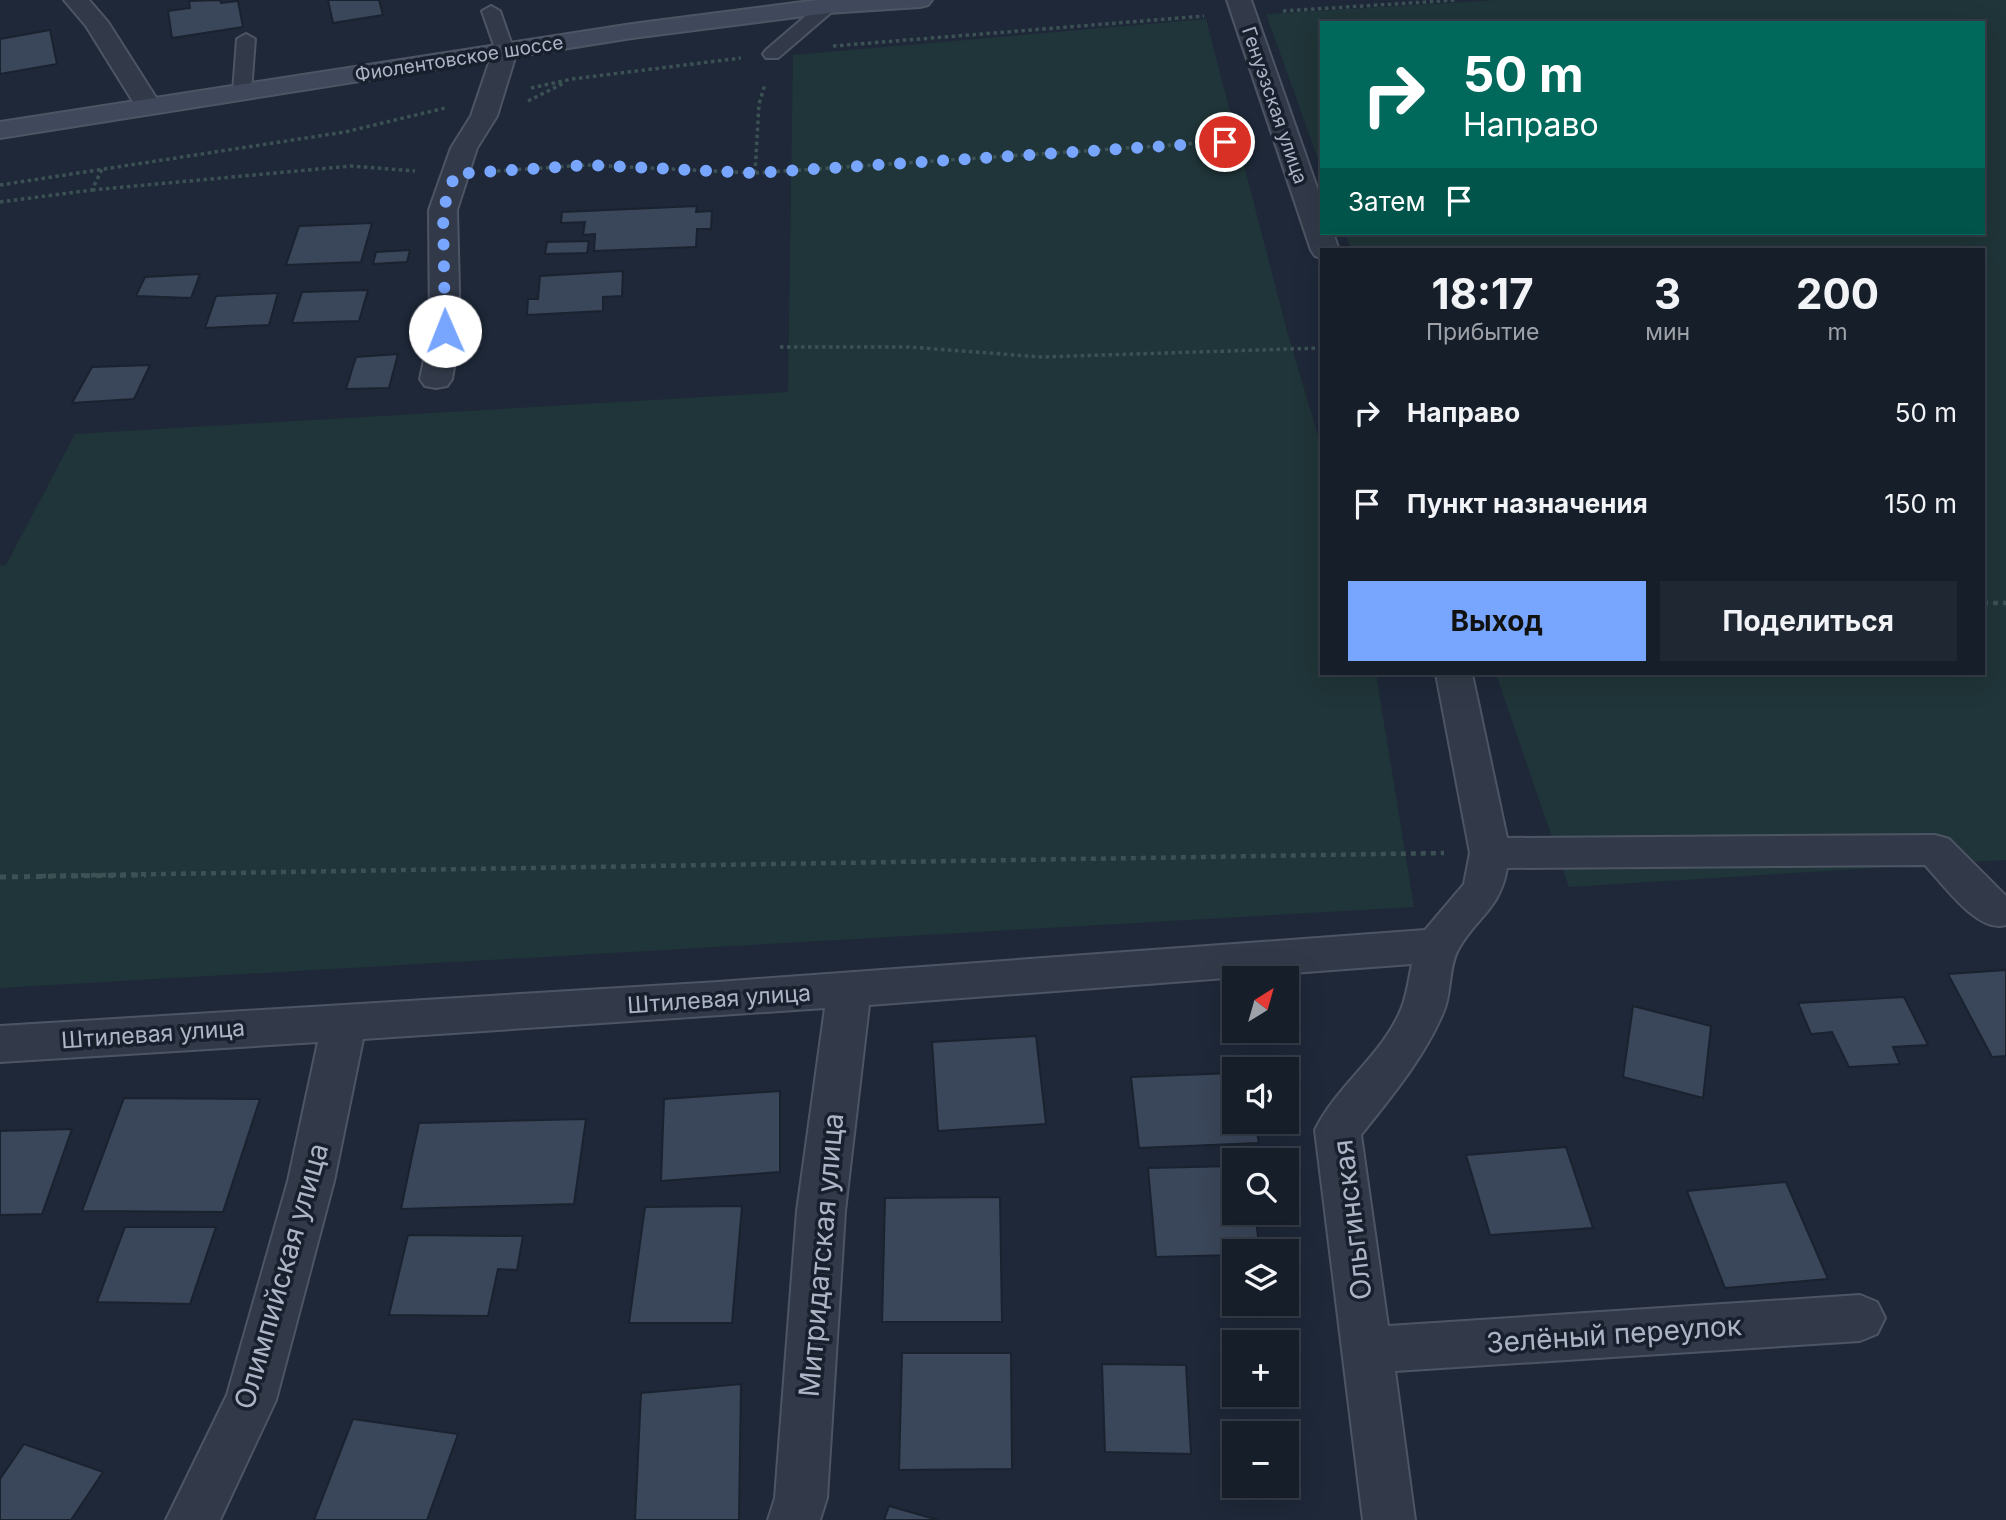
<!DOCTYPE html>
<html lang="ru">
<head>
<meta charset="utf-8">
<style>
  :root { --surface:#161e2a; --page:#1f2732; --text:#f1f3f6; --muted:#9ea2a8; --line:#353c47; --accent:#78a6ff }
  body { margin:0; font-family:Inter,sans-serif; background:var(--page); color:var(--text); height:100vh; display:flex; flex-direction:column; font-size:26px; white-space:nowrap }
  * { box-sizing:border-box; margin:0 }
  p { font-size:23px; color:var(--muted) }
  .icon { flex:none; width:38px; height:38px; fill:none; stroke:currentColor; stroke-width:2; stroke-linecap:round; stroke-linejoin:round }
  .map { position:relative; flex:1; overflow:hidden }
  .panel { position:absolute; left:1320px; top:248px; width:665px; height:427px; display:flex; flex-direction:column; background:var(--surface); border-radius:0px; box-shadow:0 7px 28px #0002,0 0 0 2px var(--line) }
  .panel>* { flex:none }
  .top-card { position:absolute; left:1320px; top:21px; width:665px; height:214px; border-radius:0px; box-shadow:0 7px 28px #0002,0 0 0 2px var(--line); background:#00695c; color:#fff; overflow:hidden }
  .needle { width:46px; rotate:37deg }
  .buttons { position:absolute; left:1222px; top:966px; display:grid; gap:14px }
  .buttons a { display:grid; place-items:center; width:77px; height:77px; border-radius:0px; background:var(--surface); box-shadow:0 7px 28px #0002,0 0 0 2px var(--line); font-size:35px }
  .pin { position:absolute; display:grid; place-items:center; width:60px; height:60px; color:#fff; margin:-30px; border:4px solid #fff; border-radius:50%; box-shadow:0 2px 7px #0007 }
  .me { position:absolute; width:77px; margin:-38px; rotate:359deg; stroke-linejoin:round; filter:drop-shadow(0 0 5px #0008) }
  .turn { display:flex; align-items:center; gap:24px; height:147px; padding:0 28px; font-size:32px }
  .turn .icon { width:91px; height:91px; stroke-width:2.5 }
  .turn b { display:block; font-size:49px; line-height:60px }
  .then { display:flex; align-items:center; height:66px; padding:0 28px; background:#0003; gap:14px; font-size:26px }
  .eta { display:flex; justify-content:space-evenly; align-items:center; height:119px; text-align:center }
  .eta b { font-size:42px; font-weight:700; line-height:49px }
  .primary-button { display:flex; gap:14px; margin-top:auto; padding:14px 28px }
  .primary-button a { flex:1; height:80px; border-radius:0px; background:var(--accent); color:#111; font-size:28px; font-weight:700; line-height:80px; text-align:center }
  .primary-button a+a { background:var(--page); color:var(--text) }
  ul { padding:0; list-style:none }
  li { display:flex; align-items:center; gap:21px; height:91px; padding:0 28px }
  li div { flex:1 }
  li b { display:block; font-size:26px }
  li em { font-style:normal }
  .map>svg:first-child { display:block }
</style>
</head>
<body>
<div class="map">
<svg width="2006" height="1520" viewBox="0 0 2006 1520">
  <rect width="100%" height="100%" fill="#1e2838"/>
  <path fill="#203539" d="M1498 0H2006V860L1569 887 1496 674H1983V250H1351L1345 233H1983V23H1321V167L1266 14Z
    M1206 19 1287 331 1321 446V674H1376L1414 907 0 988V566L6 565 75 434 788 392 793 55Z"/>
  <path fill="#3a4659" stroke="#1a222f" stroke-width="2" d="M220 0 221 3 238 1 243 27 172 38 168 11 190 8 189 1Z
    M328 0H379L383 15 333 23Z
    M50 30 57 64 0 74V39Z
    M697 206 696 212 712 211 711 229H697L696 247 594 251 595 234 583 235 585 222 561 223 562 212Z
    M372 223 361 262 286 265 299 226Z
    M589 241 587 253 545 254 547 242Z
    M410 250 407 262 373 264 376 252Z
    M623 271 622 296 603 297V311L527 315 528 299H538L540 276Z
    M200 274 191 298 136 296 145 277Z
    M368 290 359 321 292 323 302 292Z
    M278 293 269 325 205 328 216 296Z
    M398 354 389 388 346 389 356 357Z
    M150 365 134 399 72 403 92 367Z
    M2006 970V1056L1992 1057 1948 974Z
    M1904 997 1928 1045 1893 1047 1900 1064 1849 1067 1832 1032 1811 1034 1798 1003Z
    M1633 1006 1711 1026 1703 1098 1623 1077Z
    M1036 1036 1046 1124 938 1131 932 1042Z
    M1234 1073V1122H1255L1259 1143 1139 1148 1131 1077Z
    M780 1091V1172L661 1181 664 1099Z
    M124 1098 260 1099 223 1212 82 1211Z
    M586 1119 574 1204 401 1209 419 1123Z
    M72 1129 42 1214 0 1215V1131Z
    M1566 1147 1593 1228 1490 1235 1466 1155Z
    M1234 1166V1213H1255L1260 1251H1234V1255L1156 1257 1148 1168Z
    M1786 1182 1828 1279 1725 1288 1687 1191Z
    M1000 1197 1002 1322H882L885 1198Z
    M742 1206 732 1323H629L645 1207Z
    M125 1227H216L190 1304 97 1302Z
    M408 1235 523 1236 517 1270 498 1269 488 1316 389 1315Z
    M902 1353H1011L1012 1469 899 1470Z
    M1102 1364 1186 1365 1191 1454 1105 1452Z
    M741 1384 739 1520H635L641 1393Z
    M353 1419 458 1434 427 1520H314Z
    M24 1444 103 1472 71 1520H0V1479Z
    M889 1506 938 1520H884Z"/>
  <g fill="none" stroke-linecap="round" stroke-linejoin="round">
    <g stroke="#4d5564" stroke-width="4">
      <path id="lane" d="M828 1 837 6 834 10 778 58H766L763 54 766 50 822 2Z
        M491 6 500 11 514 51 511 55H499L496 51 482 11Z
        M246 34 255 39 251 92 242 98 233 92 237 39Z"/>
    </g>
    <g stroke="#4d5564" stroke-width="4">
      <path id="street" d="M64 0H89L108 22 162 107 158 113H140L86 26Z
        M1227 0H1251L1321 199V233H1333L1339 250H1321V258L1315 256 1311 250Z
        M505 44 514 46 517 51 497 116 477 148 457 210 460 331 452 379 447 386 436 388 425 386 420 379 430 331 429 210 451 148 471 116 493 51 496 46Z
        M1436 674H1472L1507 838 1935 835 1949 839 2006 896V925C1978 934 1944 885 1925 865L1507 868C1500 910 1476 917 1458 950 1448 968 1452 994 1443 1013 1424 1058 1391 1097 1361 1135L1388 1326 1860 1295 1877 1302 1885 1318 1877 1334 1860 1341 1395 1371 1415 1520H1363L1315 1130C1337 1085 1384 1054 1402 1007 1407 994 1409 978 1412 964L869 1005 845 1211 827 1498 820 1520H768L775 1498 797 1211 825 1008 363 1039 334 1181 276 1400 220 1520H166L227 1395 288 1181 318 1042 0 1062V1026L718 982 1425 930 1464 884 1470 853Z"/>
    </g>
    <g stroke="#4d5564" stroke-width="4">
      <path id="secondary" d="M818 0H932L928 5 920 7 828 13 632 38 0 138V122L632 24Z"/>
    </g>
    <path stroke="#3b5154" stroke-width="3.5" stroke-dasharray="3.5 3.5" stroke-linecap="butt" d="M1283 11 1457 0
      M833 46 1204 16
      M531 88 572 79 741 58
      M528 101 564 83
      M497 171 587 165 755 173 1246 140
      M755 173 759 104 765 84
      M0 185 345 132 445 108
      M92 190 351 166 415 171
      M0 202 92 190 102 169
      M780 347H909L1042 357 1321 348"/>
    <path stroke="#3b5154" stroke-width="4.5" stroke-dasharray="5 5" stroke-linecap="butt" d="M1983 603H2006
      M41 876 1444 853"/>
    <path stroke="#3b5154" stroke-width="5" stroke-dasharray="6 6" stroke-linecap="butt" d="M0 877 146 875"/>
    <use href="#lane" fill="#323a49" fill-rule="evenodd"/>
    <use href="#street" fill="#323a49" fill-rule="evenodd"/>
    <use href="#secondary" fill="#40495c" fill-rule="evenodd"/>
  </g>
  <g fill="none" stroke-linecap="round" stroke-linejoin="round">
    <path stroke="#78a6ff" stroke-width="12" stroke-dasharray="0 21.6" d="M445 331 443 210 455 174 587 165 755 173 1225 142"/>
  </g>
  <g text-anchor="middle" stroke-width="7" stroke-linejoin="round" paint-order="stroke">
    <g font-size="19" fill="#acb5c6" stroke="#18202d">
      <text transform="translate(459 58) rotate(-9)" y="7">Фиолентовское шоссе</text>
      <text transform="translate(1275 105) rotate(71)" y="7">Генуэзская улица</text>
    </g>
    <g font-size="23" fill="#acb5c6" stroke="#18202d">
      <text transform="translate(719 999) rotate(-4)" y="8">Штилевая улица</text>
      <text transform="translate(153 1034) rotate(-4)" y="8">Штилевая улица</text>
    </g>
    <g font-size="28" fill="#acb5c6" stroke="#18202d">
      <text transform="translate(1352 1220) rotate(-97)" y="10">Ольгинская</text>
      <text transform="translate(821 1255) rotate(-85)" y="10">Митридатская улица</text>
      <text transform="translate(281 1276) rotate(-74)" y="10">Олимпийская улица</text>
      <text transform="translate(1614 1334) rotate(-4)" y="10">Зелёный переулок</text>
    </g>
  </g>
</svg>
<div class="buttons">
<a><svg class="needle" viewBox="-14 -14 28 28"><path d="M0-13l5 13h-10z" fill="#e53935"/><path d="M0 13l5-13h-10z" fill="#9ea2a8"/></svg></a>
<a><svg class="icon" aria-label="sound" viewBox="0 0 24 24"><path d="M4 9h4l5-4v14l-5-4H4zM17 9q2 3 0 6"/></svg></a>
<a><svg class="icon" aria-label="search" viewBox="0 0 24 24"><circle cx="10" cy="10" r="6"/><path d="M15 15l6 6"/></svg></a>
<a><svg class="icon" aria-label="layers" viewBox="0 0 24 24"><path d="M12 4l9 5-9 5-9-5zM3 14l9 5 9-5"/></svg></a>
<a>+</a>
<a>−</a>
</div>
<div class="pin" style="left:1225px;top:142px;background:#d93025"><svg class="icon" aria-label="arrive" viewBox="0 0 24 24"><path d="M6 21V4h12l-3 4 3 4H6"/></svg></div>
<svg class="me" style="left:445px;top:331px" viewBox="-20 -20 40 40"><circle r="19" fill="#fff"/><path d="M0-13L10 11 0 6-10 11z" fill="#78a6ff"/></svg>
<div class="top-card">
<div class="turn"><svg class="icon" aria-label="right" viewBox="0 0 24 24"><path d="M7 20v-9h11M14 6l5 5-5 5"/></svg><div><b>50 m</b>Направо</div></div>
<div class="then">Затем<svg class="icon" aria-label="arrive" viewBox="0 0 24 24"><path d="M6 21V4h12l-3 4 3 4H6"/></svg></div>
</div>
<section class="panel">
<div class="eta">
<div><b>18:17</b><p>Прибытие</p></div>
<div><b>3</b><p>мин</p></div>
<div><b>200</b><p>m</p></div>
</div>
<ul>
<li><svg class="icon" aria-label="right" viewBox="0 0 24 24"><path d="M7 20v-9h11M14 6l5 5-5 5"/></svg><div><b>Направо</b></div><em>50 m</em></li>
<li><svg class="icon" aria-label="arrive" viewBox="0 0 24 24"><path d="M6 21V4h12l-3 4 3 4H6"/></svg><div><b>Пункт назначения</b></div><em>150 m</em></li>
</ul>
<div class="primary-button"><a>Выход</a><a>Поделиться</a></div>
</section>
</div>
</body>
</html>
